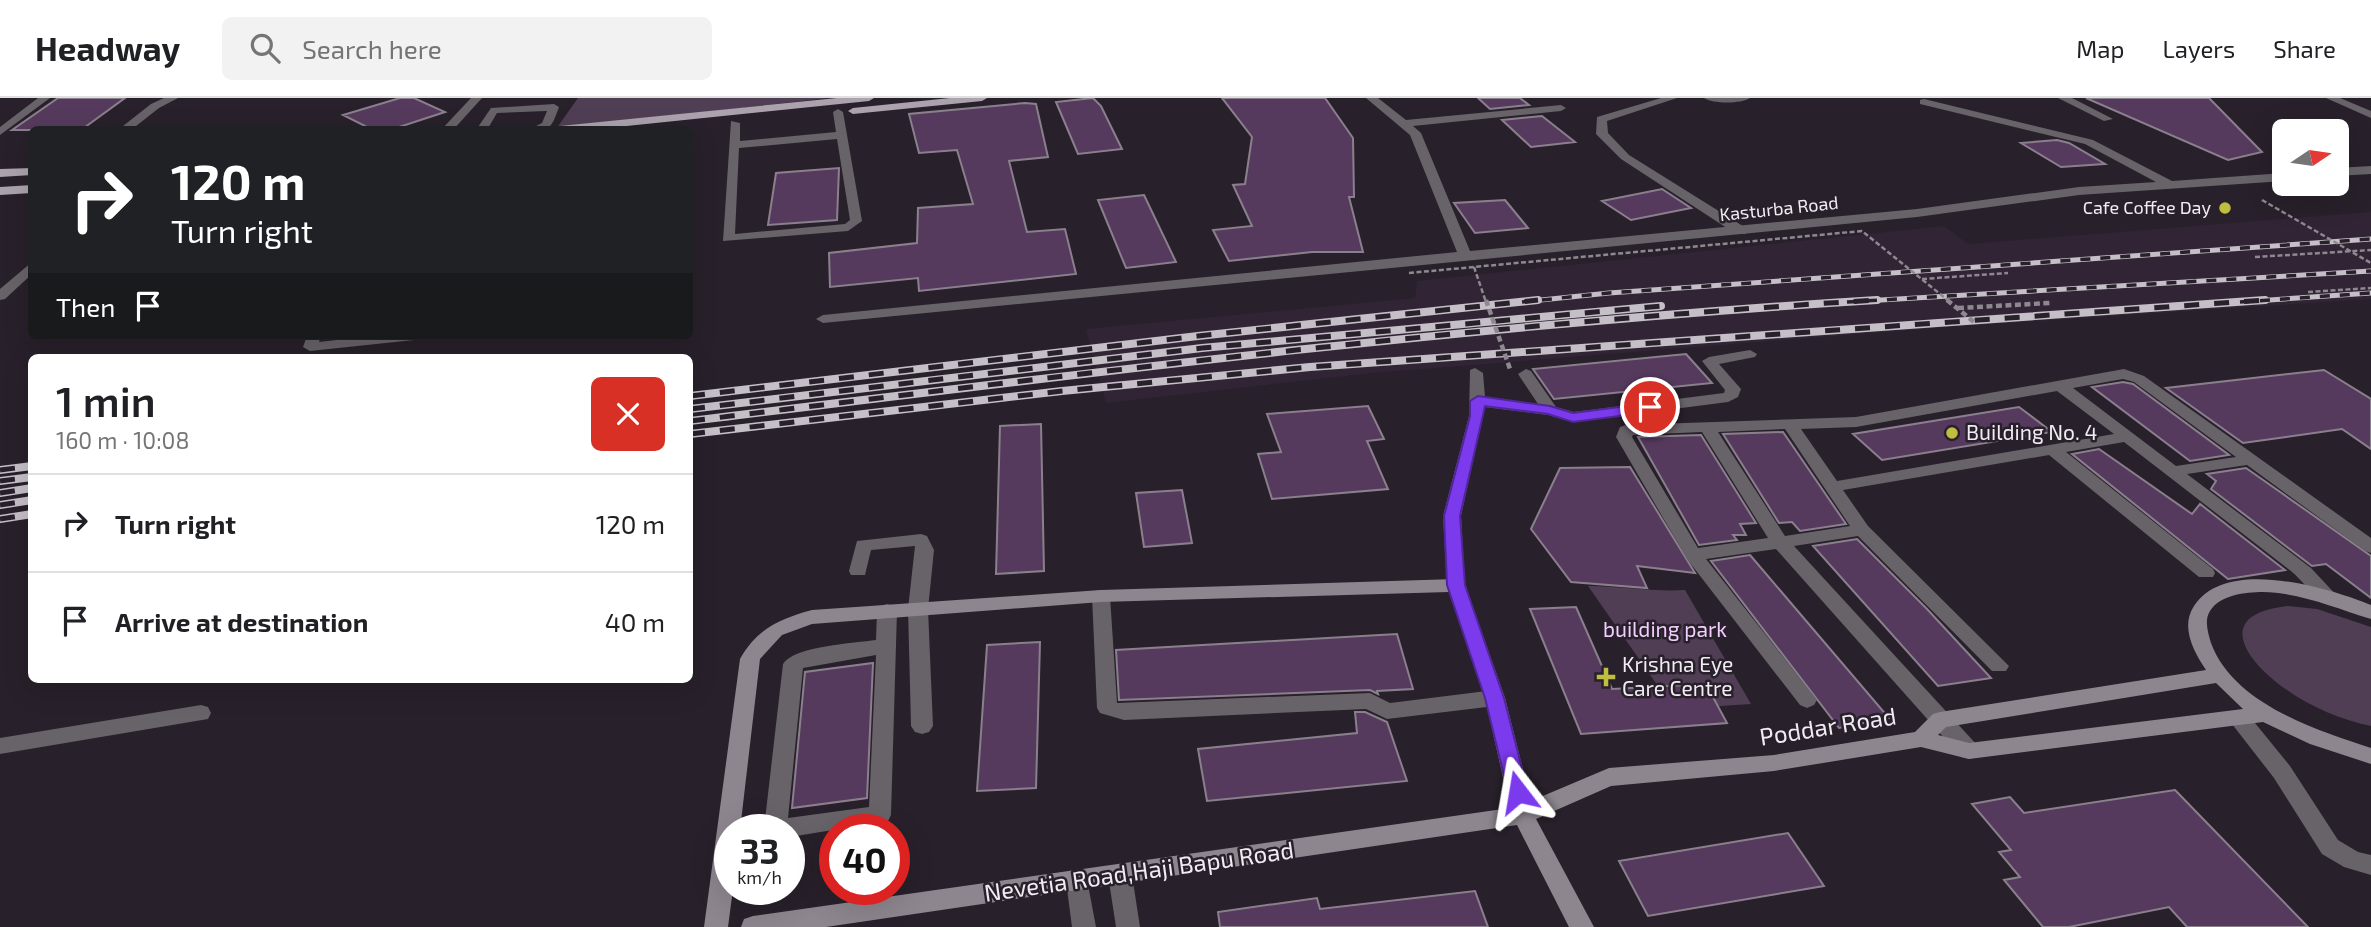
<!DOCTYPE html>
<html lang="en">
<head>
<meta charset="utf-8">
<style>
  :root { --surface:#fff; --page:#f2f2f2; --text:#202124; --muted:#757577; --line:#e0e0e0 }
  body { margin:0; font-family:"Exo 2",sans-serif; background:var(--page); color:var(--text); height:100vh; display:flex; flex-direction:column; font-size:26px; white-space:nowrap }
  * { box-sizing:border-box; margin:0 }
  p { font-size:23px; color:var(--muted) }
  .icon { flex:none; width:38px; height:38px; fill:none; stroke:currentColor; stroke-width:2; stroke-linecap:round; stroke-linejoin:round }
  .map { position:relative; flex:1; overflow:hidden }
  .panel { position:absolute; left:28px; top:256px; width:665px; height:329px; display:flex; flex-direction:column; background:var(--surface); border-radius:10px; box-shadow:0 7px 28px #0002 }
  .panel>* { flex:none }
  .top-card { position:absolute; left:28px; top:28px; width:665px; height:214px; border-radius:10px; box-shadow:0 7px 28px #0002; background:#202124; color:#fff; overflow:hidden }
  .needle { width:46px; rotate:77deg }
  .controls { position:absolute; left:2272px; top:21px; display:grid; gap:14px }
  .controls a { display:grid; place-items:center; width:77px; height:77px; border-radius:10px; background:var(--surface); box-shadow:0 7px 28px #0002; font-size:35px }
  .speed { position:absolute; left:714px; top:716px; display:flex; gap:14px; font-size:35px; font-weight:700; text-align:center }
  .speed>* { display:grid; place-content:center; width:91px; height:91px; border-radius:50%; background:var(--surface); box-shadow:0 7px 28px #0002; line-height:1 }
  .speed small { font-size:18px; font-weight:400 }
  .speed .limit { border:10px solid #d22; background:#fff; color:#111 }
  .pin { position:absolute; display:grid; place-items:center; width:60px; height:60px; color:#fff; margin:-30px; border:4px solid #fff; border-radius:50%; box-shadow:0 2px 7px #0007 }
  .me { position:absolute; width:77px; margin:-38px; rotate:346deg; stroke-linejoin:round; filter:drop-shadow(0 0 5px #0008) }
  .turn { display:flex; align-items:center; gap:24px; height:147px; padding:0 28px; font-size:32px }
  .turn .icon { width:91px; height:91px; stroke-width:2.5 }
  .turn b { display:block; font-size:49px; line-height:60px }
  .then { display:flex; align-items:center; height:66px; padding:0 28px; background:#0003; gap:14px; font-size:26px }
  .round { display:grid; place-items:center; flex:none; width:74px; height:74px; border-radius:10px; background:var(--page) }
  .summary { display:flex; align-items:center; justify-content:space-between; height:119px; padding:0 28px }
  h1 { font-size:42px; font-weight:600; line-height:52px }
  ul { padding:0; list-style:none }
  li { display:flex; align-items:center; gap:21px; height:98px; padding:0 28px; border-top:2px solid var(--line) }
  li div { flex:1 }
  li b { display:block; font-size:26px }
  li em { font-style:normal }
  header { display:flex; align-items:center; gap:42px; box-sizing:border-box; height:98px; padding:0 35px; background:var(--surface); border-bottom:2px solid var(--line) }
  header strong { font-size:33px }
  nav { display:flex; gap:38px; margin-inline-start:auto; font-size:24px }
  .search { width:490px; height:63px; background:var(--page); display:flex; align-items:center; gap:18px; box-sizing:border-box; padding:0 24px; border-radius:10px; color:var(--muted); font-size:26px }
  .map>svg:first-child { display:block }
</style>
</head>
<body>
<header>
<strong>Headway</strong>
<div class="search"><svg class="icon" aria-label="search" viewBox="0 0 24 24"><circle cx="10" cy="10" r="6"/><path d="M15 15l6 6"/></svg>Search here</div>
<nav><a>Map</a><a>Layers</a><a>Share</a></nav>
</header>
<div class="map">
<svg width="2371" height="829" viewBox="0 0 2371 829">
  <rect width="100%" height="100%" fill="#28202a"/>
  <path fill="#312535" d="M2371 114V201L1959 228 1372 275 1106 305 1086 231 1415 200 1417 183 1944 128 1968 146Z"/>
  <path fill="#503f54" d="M578 0H829L556 31Z
    M1588 488C1621 488 1653 494 1685 492L1751 606 1674 611Z
    M2288 508 2317 511 2371 529V628C2342 622 2311 609 2287 592 2245 563 2212 516 2288 508Z"/>
  <path fill="#553a5d" stroke="#8a808d" stroke-width="2" d="M58 0H125L81 32H12Z
    M400 0H414L445 14 390 32H373L343 17Z
    M1093 0 1101 8 1122 51 1078 56 1056 4Z
    M1222 0H1325L1353 40 1354 99H1349L1363 154H1312L1229 163 1213 132 1252 128 1233 87 1245 86 1252 39Z
    M1478 0H1520L1529 7 1490 11Z
    M2086 0H2209L2262 54 2228 62Z
    M1025 5 1036 6 1048 59 1009 63 1027 134 1065 131 1076 176 919 193 918 180 830 189 829 155 917 145 918 110 973 106 957 52 919 55 909 16Z
    M1542 18 1575 44 1531 49 1502 22Z
    M2057 42 2069 45 2105 66 2061 69 2021 45Z
    M839 70 837 122 768 127 776 75Z
    M1662 91 1691 110 1631 122 1602 103Z
    M1144 97 1176 164 1126 170 1098 102Z
    M1505 102 1528 130 1475 135 1454 105Z
    M1686 256 1712 285 1554 301 1533 271Z
    M2324 272 2371 301V351L2342 331 2243 345 2166 290Z
    M2123 284 2133 286 2229 357 2190 363 2092 289Z
    M1368 308 1384 341 1367 343 1388 391 1272 401 1258 356 1281 354 1267 316Z
    M2019 309 2052 334 1882 362 1853 336Z
    M1041 326 1044 473 996 476 1000 328Z
    M1783 334 1792 347 1846 426 1800 433 1792 424 1779 425 1723 336Z
    M1701 337 1756 425 1740 426 1746 437H1733L1737 442 1699 447 1638 339Z
    M2099 351 2192 416 2200 406 2285 472 2228 481 2072 356Z
    M1630 369 1695 475 1637 468 1647 490 1571 484 1531 431 1560 370Z
    M2246 370 2371 458V500L2326 466 2312 468 2211 391 2216 383 2207 376Z
    M1182 392 1192 445 1144 449 1136 395Z
    M1857 441 1927 511 1991 580 1938 588 1813 448Z
    M1750 457 1889 620 1839 630 1711 463Z
    M1576 509 1612 591 1706 586 1727 625 1581 636 1530 511Z
    M1397 536 1413 591 1377 593 1378 596 1370 592 1119 602 1116 552Z
    M1040 544 1036 690 977 693 987 547Z
    M873 565 867 700 792 710 805 574Z
    M1355 614H1365L1387 624 1407 683 1207 703 1198 651 1357 635Z
    M2175 692 2308 829H2187L2169 809 2069 829H2043L2004 782 2020 779 1999 754 2011 752 1972 706 2010 699 2024 715Z
    M1788 735 1824 788 1648 818 1619 763Z
    M1475 793 1488 829H1220L1218 814 1317 800 1320 811Z"/>
  <g fill="none" stroke-linecap="round" stroke-linejoin="round">
    <path stroke="#8e8890" stroke-width="2.5" stroke-dasharray="5 2.5" stroke-linecap="butt" d="M2255 159 2371 152
      M1922 181 2008 175
      M2308 194 2371 190"/>
    <path stroke="#8e8890" stroke-width="4.5" stroke-dasharray="6 3.5" stroke-linecap="butt" d="M1958 210 2050 205"/>
    <path fill="#676368" fill-rule="evenodd" d="M1661 0H1677L1607 23 1608 35 1629 57 1746 130V136H1736L1621 61 1596 36 1597 19Z
      M1704 0H1750C1741 6 1713 6 1704 0Z
      M554 6 559 9C551 31 551 32 528 32L542 25 547 13 497 15 487 32H476L491 10Z
      M307 238H321L319 244 373 238H421L414 242 310 253 303 249Z
      M918 504 925 506 928 511 933 628 929 634 922 636 915 634 911 628 908 511 911 506Z"/>
    <path fill="#676368" fill-rule="evenodd" d="M38 0H50L0 37V29Z
      M164 0H178L159 10 131 32H118L151 6Z
      M471 0H482L453 32H441Z
      M1366 0H1378L1406 22 1561 7 1566 10 1561 13 1413 28 1421 35 1470 153 1917 111 2079 89 2156 84 2085 46 1920 6V2L1924 1 2093 42 2172 83 2284 75V83L2079 97 1917 119 823 225 816 221 823 217 1457 154 1410 37Z
      M2058 0H2072L2113 21 2104 23Z
      M2326 0H2340L2371 13V20Z
      M838 11 843 14 862 123 848 133 723 143 731 23 740 25V43L836 34 833 14ZM837 41 850 122 845 126 735 136 739 50Z
      M2371 68V76L2336 78V70Z
      M32 164V176L5 201 0 202V191Z
      M1750 252 1757 256 1755 259 1719 266 1741 291 1738 299 1728 304 1573 324 1548 317 1485 309 1461 418 1465 487 1463 491H1449L1447 487 1443 418 1469 318 1470 272 1475 270 1483 275 1485 299 1538 306 1518 276 1526 271 1531 273 1556 309 1574 314 1724 295 1725 292 1702 263 1709 259Z
      M2124 271 2144 278 2371 440V455L2365 453 2247 367 2187 376 2311 470 2339 500 2337 505C2319 510 2304 483 2291 473 2235 430 2180 387 2124 344L2066 354 2213 471 2215 475 2213 479H2199L2049 357 1843 392 1868 428 2009 568 2006 573H1992L1858 438 1794 448 1977 647 1980 653 1977 659 1969 661 1961 659 1776 451 1706 461 1817 602 1814 607 1807 610 1800 607 1687 461 1616 339 1620 329 1626 327 1856 319ZM2123 281 2134 284 2236 359 2176 368 2073 290ZM2057 293 2114 336 1837 383 1801 331 1856 329ZM1785 331 1850 428 1785 438 1718 334ZM1702 334 1768 440 1698 450 1632 339 1633 337Z
      M921 436 927 438 934 452 928 511 925 516H911L908 511 915 448 871 452 865 477H851L849 473 857 443Z
      M1101 492 1108 493 1110 498 1117 605 1370 595 1390 605 1495 592 1502 595 1505 600 1502 605 1495 608 1387 621 1366 611 1124 622 1100 615 1097 610 1092 498 1094 493Z
      M887 506 894 508 897 513 891 717 888 723 790 739 789 732H768L765 722 783 566C794 548 855 545 876 542L877 513 880 508ZM876 557 869 709 788 720 803 570Z
      M201 607 208 609 211 615 208 621 0 656V640Z
      M2239 612 2246 614 2290 668 2338 742 2358 754 2371 757V777L2344 769 2322 756 2274 680 2232 626 2229 620 2232 614Z
      M1120 767 1128 770 1132 777 1140 829H1116L1108 777 1112 770Z
      M1078 773 1086 776 1096 829H1072L1066 783 1070 776Z"/>
    <path fill="#8d868f" fill-rule="evenodd" d="M1456 481 1465 487 1505 600 1531 703 1609 670 1774 657 1915 634 1933 616 1940 614 2206 572C2194 554 2180 529 2194 508 2226 458 2328 490 2371 507V521C2335 510 2301 495 2263 494 2245 494 2220 497 2210 513 2204 522 2208 535 2211 545 2233 605 2315 632 2371 650V666L2310 646 2263 624 1969 661 1921 649 1774 673 1611 688 1536 721 1594 829H1569L1517 727 826 829H741L744 821 753 818 1510 710 1485 600 1449 494 1101 504 812 526 782 537 760 561 740 732H730V791H733L728 829H704L740 561C757 531 779 521 812 512L1101 492ZM2216 585 2243 611 1969 645 1938 637 1946 629Z"/>
    <path fill="#aba2ad" fill-rule="evenodd" d="M837 0H874L869 3 588 32H545L550 29Z
      M950 0H987L982 3 853 16 848 13 853 10Z
      M32 70V77L0 79V71Z
      M32 87V95L0 97V89Z"/>
    <g stroke="#c5bfc7" stroke-width="5">
      <path id="rail-far1" d="M1522 204 1609 195 2371 141
        M1847 204 2371 173
        M2240 204 2371 195"/>
    </g>
    <g stroke="#c5bfc7" stroke-width="8">
      <path id="rail" d="M690 298 1198 238 1538 202
        M690 311 1202 250 1661 208
        M690 323C1085 275 1480 226 1877 202
        M690 336 1062 293 1310 269 2265 202
        M0 372 32 368
        M0 383 32 379
        M0 395 32 390
        M0 407 32 402
        M0 421 32 416"/>
    </g>
    <use href="#rail-far1" stroke="#28202a" stroke-width="3.5" stroke-dasharray="10" stroke-linecap="butt"/>
    <use href="#rail" stroke="#28202a" stroke-width="5" stroke-dasharray="15" stroke-linecap="butt"/>
    <path stroke="#8e8890" stroke-width="2.5" stroke-dasharray="5 2.5" stroke-linecap="butt" d="M2262 102 2371 165
      M1474 169 1486 204
      M1409 175 1862 133 1950 204"/>
    <path stroke="#8e8890" stroke-width="4.5" stroke-dasharray="6 3.5" stroke-linecap="butt" d="M1486 202 1510 271
      M1947 202 1974 224"/>
  </g>
  <path fill="#7c3aed" stroke="#51269a" stroke-width="2" d="M1478 298 1550 308 1573 315 1650 305 1657 309 1650 314 1573 324 1548 316 1485 308 1460 418 1465 487 1504 600 1528 694 1525 700H1511L1508 694 1485 600 1447 487 1444 418 1470 318V303Z"/>
  <g fill="#c0be41" stroke="#28202a" stroke-width="2.5">
    <circle cx="2225" cy="110" r="7"/>
    <circle cx="1952" cy="335" r="7"/>
    <path d="M1602.5 568.5h7v7h7v7h-7v7h-7v-7h-7v-7h7z"/>
  </g>
  <g text-anchor="middle" stroke-width="5" stroke-linejoin="round" paint-order="stroke">
    <g font-size="18" fill="#f1ecf3" stroke="#28202a" text-anchor="end">
      <text x="2211" y="116">Cafe Coffee Day</text>
    </g>
    <g font-size="18" fill="#f1ecf3" stroke="#28202a">
      <text transform="translate(1779 111) rotate(-6)" y="6">Kasturba Road</text>
    </g>
    <g font-size="21" fill="#f1ecf3" stroke="#28202a" text-anchor="start">
      <text x="1966" y="342">Building No. 4</text>
      <text x="1622" y="574">Krishna Eye<tspan x="1622" dy="24">Care Centre</tspan></text>
    </g>
    <g font-size="21" fill="#f3cdff" stroke="#28202a">
      <text x="1665" y="539">building park</text>
    </g>
    <g font-size="24" fill="#f1ecf3" stroke="#28202a">
      <text transform="translate(1828 629) rotate(-9)" y="8">Poddar Road</text>
      <text transform="translate(1139 774) rotate(-8)" y="8">Nevetia Road,Haji Bapu Road</text>
    </g>
  </g>
</svg>
<div class="controls">
<a><svg class="needle" viewBox="-14 -14 28 28"><path d="M0-13l5 13h-10z" fill="#e53935"/><path d="M0 13l5-13h-10z" fill="#757577"/></svg></a>
</div>
<div class="speed"><div>33<small>km/h</small></div><div class="limit">40</div></div>
<div class="pin" style="left:1650px;top:309px;background:#d93025"><svg class="icon" aria-label="arrive" viewBox="0 0 24 24"><path d="M6 21V4h12l-3 4 3 4H6"/></svg></div>
<svg class="me" style="left:1518px;top:694px" viewBox="-20 -20 40 40"><path d="M0-17L14 15 0 8-14 15z" fill="#7c3aed" stroke="#fff" stroke-width="4"/></svg>
<div class="top-card">
<div class="turn"><svg class="icon" aria-label="right" viewBox="0 0 24 24"><path d="M7 20v-9h11M14 6l5 5-5 5"/></svg><div><b>120 m</b>Turn right</div></div>
<div class="then">Then<svg class="icon" aria-label="arrive" viewBox="0 0 24 24"><path d="M6 21V4h12l-3 4 3 4H6"/></svg></div>
</div>
<section class="panel">
<div class="summary"><div><h1>1 min</h1><p>160 m · 10:08</p></div><a class="round" style="background:#d93025;color:#fff"><svg class="icon" aria-label="close" viewBox="0 0 24 24"><path d="M6 6l12 12M18 6L6 18"/></svg></a></div>
<ul>
<li><svg class="icon" aria-label="right" viewBox="0 0 24 24"><path d="M7 20v-9h11M14 6l5 5-5 5"/></svg><div><b>Turn right</b></div><em>120 m</em></li>
<li><svg class="icon" aria-label="arrive" viewBox="0 0 24 24"><path d="M6 21V4h12l-3 4 3 4H6"/></svg><div><b>Arrive at destination</b></div><em>40 m</em></li>
</ul>
</section>
</div>
</body>
</html>
